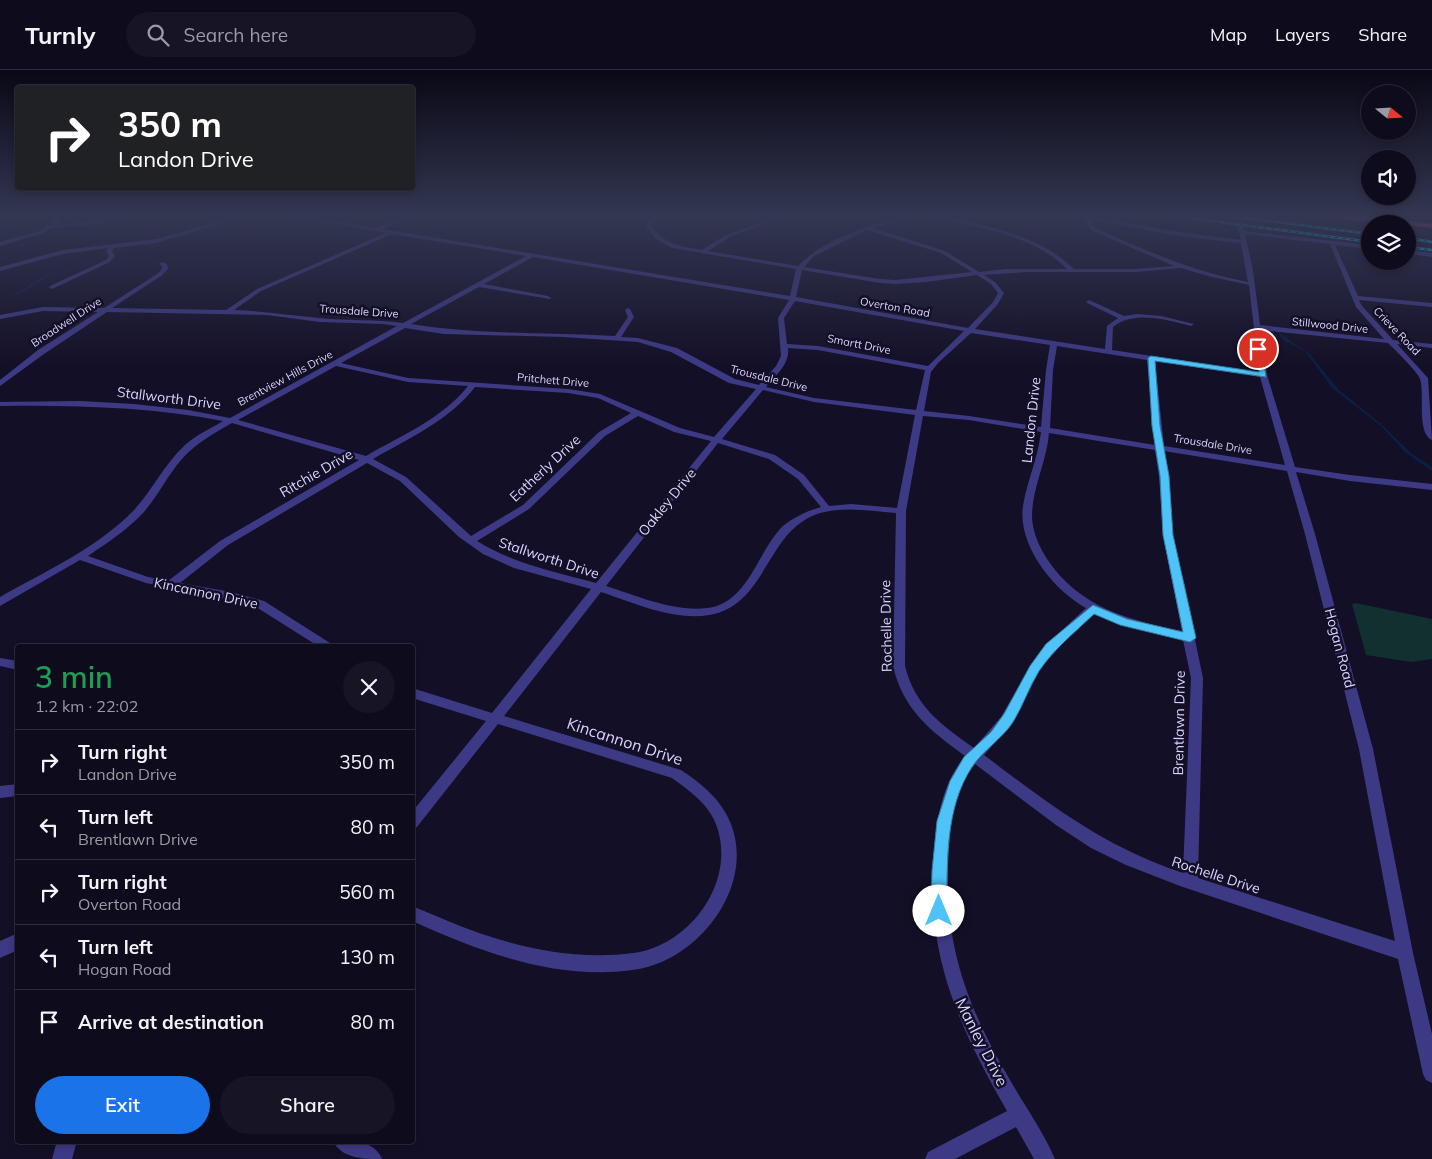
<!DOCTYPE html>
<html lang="en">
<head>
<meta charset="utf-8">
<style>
  :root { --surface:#0e0b1c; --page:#171425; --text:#f1f3f6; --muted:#9b9ba3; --line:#2e2b3b; --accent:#1a73e8 }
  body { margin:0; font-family:Mulish,sans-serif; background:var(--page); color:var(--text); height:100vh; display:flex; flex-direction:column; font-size:19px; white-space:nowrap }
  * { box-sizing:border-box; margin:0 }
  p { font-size:16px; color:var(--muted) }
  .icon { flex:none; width:28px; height:28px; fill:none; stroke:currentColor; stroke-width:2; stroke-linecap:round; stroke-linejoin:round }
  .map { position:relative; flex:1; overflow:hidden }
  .drawer { position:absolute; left:15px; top:574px; width:400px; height:500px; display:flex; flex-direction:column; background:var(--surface); border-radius:5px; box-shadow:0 2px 8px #0003,0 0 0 1px var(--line) }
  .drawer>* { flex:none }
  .guide { position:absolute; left:15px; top:15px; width:400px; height:105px; border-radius:5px; box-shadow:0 2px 8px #0003,0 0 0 1px var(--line); background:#202124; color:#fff; overflow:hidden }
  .needle { width:32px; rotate:108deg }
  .fabs { position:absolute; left:1361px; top:15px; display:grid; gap:10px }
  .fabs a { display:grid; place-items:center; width:55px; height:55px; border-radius:50%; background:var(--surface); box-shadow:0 2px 8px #0003,0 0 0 1px var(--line); font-size:25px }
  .pin { position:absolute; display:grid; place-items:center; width:42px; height:42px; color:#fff; margin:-21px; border:2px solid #fff; border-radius:50%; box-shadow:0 1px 5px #0007 }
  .me { position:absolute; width:55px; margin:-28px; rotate:0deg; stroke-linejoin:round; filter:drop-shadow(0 0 4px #0008) }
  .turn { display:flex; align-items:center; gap:18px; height:105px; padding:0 20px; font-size:22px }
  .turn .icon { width:65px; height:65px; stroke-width:2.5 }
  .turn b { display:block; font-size:35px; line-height:42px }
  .round { display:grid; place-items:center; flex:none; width:52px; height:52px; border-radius:26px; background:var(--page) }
  .head { display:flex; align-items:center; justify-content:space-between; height:85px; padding:0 20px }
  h1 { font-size:30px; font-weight:600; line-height:38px; color:#1e9e55 }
  .primary-button { display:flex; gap:10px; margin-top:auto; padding:10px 20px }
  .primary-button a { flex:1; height:58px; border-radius:30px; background:var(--accent); color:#fff; font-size:20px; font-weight:600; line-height:58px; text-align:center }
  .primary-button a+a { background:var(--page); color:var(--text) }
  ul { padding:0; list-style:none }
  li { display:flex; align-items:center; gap:15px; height:65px; padding:0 20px; border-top:1px solid var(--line) }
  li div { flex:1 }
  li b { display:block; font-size:19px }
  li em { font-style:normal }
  header { display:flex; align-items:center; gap:30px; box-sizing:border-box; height:70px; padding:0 25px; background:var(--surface); border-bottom:1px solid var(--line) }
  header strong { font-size:24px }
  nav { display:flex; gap:28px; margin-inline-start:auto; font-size:18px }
  .search { width:350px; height:45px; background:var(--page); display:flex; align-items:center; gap:12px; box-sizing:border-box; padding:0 18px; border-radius:28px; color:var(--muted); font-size:19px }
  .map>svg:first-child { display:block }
</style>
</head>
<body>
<header>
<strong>Turnly</strong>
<div class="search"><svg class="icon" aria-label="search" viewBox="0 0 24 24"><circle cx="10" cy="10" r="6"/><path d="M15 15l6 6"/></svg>Search here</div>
<nav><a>Map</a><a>Layers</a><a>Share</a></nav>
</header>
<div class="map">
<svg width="1432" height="1089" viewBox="0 0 1432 1089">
  <rect width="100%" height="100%" fill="#130f26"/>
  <path fill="#12302f" d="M1356 533 1432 549V589L1411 592 1366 585 1352 534Z"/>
  <path fill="#0a1f44" d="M225 145H228L225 149 227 152 218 157 187 166 98 186 85 196 46 207 23 222 0 231 21 221 43 206 77 198 104 183 147 176 218 156Z
    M1277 262 1309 283 1339 320 1380 353 1411 383 1432 397V401L1405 382 1381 356 1332 318 1305 281 1284 270Z"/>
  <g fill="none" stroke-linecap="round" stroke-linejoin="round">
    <path fill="#3d3a85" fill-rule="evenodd" d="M52 145H56L61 152 57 155 93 151 121 145H130L93 155 51 158 43 163 0 176V172L39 161 55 152Z
      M242 145H250L156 173 114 178 112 181 115 186 110 192 52 219 49 217 50 216 106 190 109 186 106 181 108 178 63 184 0 201V197L63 180 156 169Z
      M285 145H295L376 158 409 145H415L383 159 790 226 796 199 672 178 656 169 646 157 648 150 658 145H664L653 151 652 157C667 175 680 176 702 180L726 165 782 145H788L730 167 708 181 798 196C828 166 869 156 908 145H916L873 158 945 181 979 202 1005 199H1067C1041 173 1007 164 972 156 960 153 944 151 935 145H942C990 158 1036 163 1074 199H1136L1174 196 1093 161 1085 154 1087 149 1072 145H1082L1179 162 1241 170 1237 155 1240 153 1243 155 1244 161 1370 175V179L1335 175 1358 226 1432 233V237L1359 230 1362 236 1393 270 1432 274V278L1397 274 1428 308 1432 370C1416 363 1425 323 1420 309 1418 302 1395 280 1388 273L1261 260 1267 305 1295 397 1350 405 1432 414V420L1350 411 1296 402 1315 464 1373 679 1413 883 1432 964V1013L1426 1010 1423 1004 1398 889 1180 816 1126 795 1091 778 1056 755 975 694C955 717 951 749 949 779 942 869 965 933 1010 1010 1025 1036 1043 1061 1055 1089H1034L1016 1057 955 1089H925L928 1082 1007 1041C955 950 923 878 935 771 938 741 945 710 965 686 931 661 903 640 893 596L896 443C871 441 845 436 820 443 765 460 768 535 709 545 674 551 634 533 601 522L504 646 681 700C702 714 721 729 731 754 755 816 700 888 639 899 560 912 483 883 412 851V836C435 845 456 855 479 863 528 880 581 890 633 883 689 876 736 813 717 757 710 735 690 721 672 708L498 654 417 757 412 759V742L486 651 412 628V618L492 643 591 519 514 498 483 484 459 467 400 411 367 393 228 475 180 513 231 522 264 531 330 573 332 576H318L256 537 231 530 146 513 80 490 0 536V527C44 502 91 481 128 446 150 426 162 396 185 375 196 365 210 359 223 351 150 337 75 335 0 336V332L80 331 134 334 188 340 230 348 397 256 383 254 320 252 267 245 107 242 44 284 0 316V310L38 280 98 242 43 241 0 249V245L43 237 104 238 157 204 162 199V196L159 194 162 192 167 194 168 199 161 206 112 238 226 240 257 219 386 163ZM1092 150 1179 166 1241 173 1248 212C1195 202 1146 181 1097 159L1091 154ZM867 160 941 183 972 202 895 210 880 209 804 197 814 186ZM392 164 526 186 403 253C375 249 347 251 319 248 290 245 263 241 234 240L261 221ZM1245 164 1330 174 1356 237 1384 269 1260 255 1253 200ZM533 187 789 230 778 248 781 286 776 296 759 315 735 309 677 278 638 268 621 267 634 247 630 239 628 238 625 240 628 247 615 266C547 262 478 265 411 254L479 217 550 229 551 228 548 226 484 214ZM1181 198 1208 206 1249 215 1259 302 1112 280 1113 257C1134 240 1168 250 1191 256L1194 254 1161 246 1137 244 1124 246 1089 230 1086 232 1087 233 1118 248 1107 256 1105 279 975 259 998 234 1004 223 995 212 984 205 1027 202H1136ZM802 200 880 213 895 214 926 212 977 205 991 214 998 223 993 232 968 258 796 227ZM795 231 964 261 928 296 818 276 787 274 784 248ZM405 258 444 264 564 267 638 272 671 282 729 313 756 319 714 367 680 358 600 324 568 319 408 308 341 293ZM971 263 1050 275 1046 300 1041 357 969 346 924 341 931 302 938 293ZM1057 276 1147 290 1155 375 1050 358 1053 300ZM788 278 818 280 925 300 916 340 814 328 766 317C776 305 790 294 788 278ZM1155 291 1260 307 1285 395 1164 376ZM336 296 408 312 468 316C442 349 400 366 366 386L238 350ZM475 317 568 323 598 328 631 343 599 362 523 435 471 466 406 407 373 389C409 368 450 350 475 317ZM763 320 814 332 915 345 897 438 851 434 829 436 804 405 775 385 722 369ZM638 346 674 362 711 371 596 513C555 502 514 494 477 471L529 439 605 366ZM923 346 969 350 1041 362C1038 388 1027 411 1023 436 1017 475 1054 521 1086 538L1045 576 1033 592 1001 647 974 678C941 655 915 636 905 596L906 441ZM232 353 359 390 220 471 168 511 148 507 88 486C107 473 127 460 143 443 158 426 167 406 182 389 196 373 213 364 232 353ZM1049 363 1155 380 1159 406 1163 465 1182 561C1128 550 1079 537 1047 489 1039 476 1032 461 1032 446 1032 418 1047 391 1049 363ZM718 373 769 389 798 409 821 437C807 441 794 447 783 456 757 481 749 533 707 538 673 542 638 526 606 516ZM1164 381 1287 401 1305 464 1359 679 1395 871 1198 808 1203 608 1173 465 1169 406ZM1095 543 1121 554 1183 570 1191 608 1183 803C1104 777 1049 734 984 685L1011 655 1041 598 1053 582Z
      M1237 145H1242L1243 146 1240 148Z
      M1408 180 1432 183V187L1408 184Z
      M0 588 18 591V600L0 596Z
      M18 714V726L0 728V716Z
      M18 863V880L0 888V871Z
      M57 1071H77L72 1089H52Z
      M333 1071C351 1071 374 1069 382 1089 364 1089 342 1089 333 1071Z"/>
    <path fill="#ff4fa3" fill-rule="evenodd" d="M1318 145H1360L1432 154V158L1358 149 1355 151Z"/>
    <g stroke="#00e5ff" stroke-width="2.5">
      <path id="rail" d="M1168 145 1370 172
        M1225 145 1370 164
        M1408 168 1432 172
        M1408 177 1432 180"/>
    </g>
    <use href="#rail" stroke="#130f26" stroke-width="1" stroke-dasharray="4" stroke-linecap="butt"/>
  </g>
  <linearGradient id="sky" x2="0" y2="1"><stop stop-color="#0a0815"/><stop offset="0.49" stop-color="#333752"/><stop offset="1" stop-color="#333752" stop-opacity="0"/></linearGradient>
  <rect width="1432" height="297" fill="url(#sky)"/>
  <path fill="#4fc3f7" stroke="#337fa1" d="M1256 278 1262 279 1266 307 1155 291 1160 356 1169 406 1173 465 1196 568 1190 572 1120 555 1094 544C1075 562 1054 579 1039 601 1029 617 1023 636 1013 652 1002 669 983 680 972 697 945 738 947 793 947 841L945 846 939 848 934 846 931 841 932 801 937 751 950 711 964 687 991 662 1004 644 1030 596 1046 574 1093 535 1127 549 1183 562 1163 465 1160 406 1152 356 1148 288 1151 286 1259 302Z"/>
  <g text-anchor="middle" stroke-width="5" stroke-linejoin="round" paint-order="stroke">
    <g font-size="11" fill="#d9d4ff" stroke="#130f26">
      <text transform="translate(895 237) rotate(10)" y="4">Overton Road</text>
      <text transform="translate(359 241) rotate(4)" y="4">Trousdale Drive</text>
      <text transform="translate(66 252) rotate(-33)" y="4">Broadwell Drive</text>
      <text transform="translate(1330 255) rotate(6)" y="4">Stillwood Drive</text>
      <text transform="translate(1397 261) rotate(46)" y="4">Crieve Road</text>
      <text transform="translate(859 274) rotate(11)" y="4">Smartt Drive</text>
      <text transform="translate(285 308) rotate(-28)" y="4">Brentview Hills Drive</text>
      <text transform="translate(769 308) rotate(14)" y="4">Trousdale Drive</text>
      <text transform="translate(553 310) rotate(5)" y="4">Pritchett Drive</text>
      <text transform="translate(1213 374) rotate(9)" y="4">Trousdale Drive</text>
    </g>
    <g font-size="14" fill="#d9d4ff" stroke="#130f26">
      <text transform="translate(169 328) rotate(7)" y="5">Stallworth Drive</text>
      <text transform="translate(1031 350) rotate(-84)" y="5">Landon Drive</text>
      <text transform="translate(545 398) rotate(-43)" y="5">Eatherly Drive</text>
      <text transform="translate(316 403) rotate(-30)" y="5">Ritchie Drive</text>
      <text transform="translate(667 432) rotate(-51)" y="5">Oakley Drive</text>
      <text transform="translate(549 488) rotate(18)" y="5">Stallworth Drive</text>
      <text transform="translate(206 523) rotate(12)" y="5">Kincannon Drive</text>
      <text transform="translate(886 556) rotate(-91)" y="5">Rochelle Drive</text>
      <text transform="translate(1340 578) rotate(75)" y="5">Hogan Road</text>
      <text transform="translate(1179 653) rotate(-89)" y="5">Brentlawn Drive</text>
      <text transform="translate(1216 805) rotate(18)" y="5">Rochelle Drive</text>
    </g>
    <g font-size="16" fill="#d9d4ff" stroke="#130f26">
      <text transform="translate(625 671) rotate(18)" y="6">Kincannon Drive</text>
      <text transform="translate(982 972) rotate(63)" y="6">Manley Drive</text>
    </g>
  </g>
</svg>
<div class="fabs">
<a><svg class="needle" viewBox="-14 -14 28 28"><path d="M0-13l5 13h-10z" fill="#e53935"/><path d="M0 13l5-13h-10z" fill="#9b9ba3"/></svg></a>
<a><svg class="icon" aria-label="sound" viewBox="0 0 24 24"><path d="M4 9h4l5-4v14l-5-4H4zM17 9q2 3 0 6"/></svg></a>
<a><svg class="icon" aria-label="layers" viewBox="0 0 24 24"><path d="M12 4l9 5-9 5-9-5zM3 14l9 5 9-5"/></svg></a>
</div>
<div class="pin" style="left:1258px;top:279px;background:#d93025"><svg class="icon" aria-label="arrive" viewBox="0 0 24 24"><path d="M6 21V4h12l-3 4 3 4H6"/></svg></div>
<svg class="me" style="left:939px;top:841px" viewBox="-20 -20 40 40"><circle r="19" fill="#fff"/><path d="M0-13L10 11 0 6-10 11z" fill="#4fc3f7"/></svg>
<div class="guide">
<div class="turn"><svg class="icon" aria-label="right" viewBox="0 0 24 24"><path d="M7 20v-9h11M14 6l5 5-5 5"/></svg><div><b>350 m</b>Landon Drive</div></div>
</div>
<section class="drawer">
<div class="head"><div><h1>3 min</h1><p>1.2 km · 22:02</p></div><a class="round"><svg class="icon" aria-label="close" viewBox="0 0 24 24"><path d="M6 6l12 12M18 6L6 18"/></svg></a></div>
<ul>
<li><svg class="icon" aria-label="right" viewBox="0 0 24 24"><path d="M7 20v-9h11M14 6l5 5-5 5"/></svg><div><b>Turn right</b><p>Landon Drive</p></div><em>350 m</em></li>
<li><svg class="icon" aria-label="left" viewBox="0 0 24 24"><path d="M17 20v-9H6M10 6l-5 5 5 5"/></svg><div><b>Turn left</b><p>Brentlawn Drive</p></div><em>80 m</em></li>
<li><svg class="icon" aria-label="right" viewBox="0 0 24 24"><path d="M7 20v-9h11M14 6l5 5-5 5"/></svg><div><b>Turn right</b><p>Overton Road</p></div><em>560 m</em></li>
<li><svg class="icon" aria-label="left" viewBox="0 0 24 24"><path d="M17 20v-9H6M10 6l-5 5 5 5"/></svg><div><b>Turn left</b><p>Hogan Road</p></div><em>130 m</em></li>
<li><svg class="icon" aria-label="arrive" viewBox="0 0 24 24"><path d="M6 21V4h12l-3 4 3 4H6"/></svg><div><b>Arrive at destination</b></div><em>80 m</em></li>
</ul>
<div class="primary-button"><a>Exit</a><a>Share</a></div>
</section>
</div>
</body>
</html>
